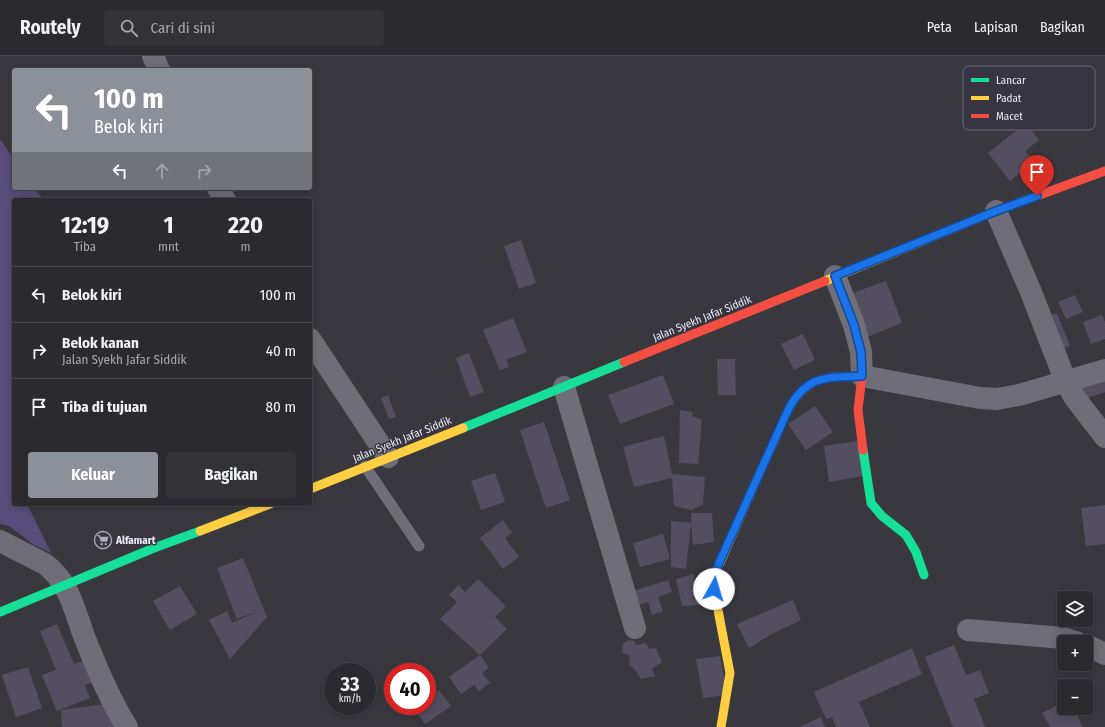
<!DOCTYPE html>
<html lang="id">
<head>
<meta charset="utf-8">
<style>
  :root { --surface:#2b2a2e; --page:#333236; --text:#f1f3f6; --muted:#a6a7aa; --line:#47464a; --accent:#8c9099 }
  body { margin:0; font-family:"Fira Sans Condensed",sans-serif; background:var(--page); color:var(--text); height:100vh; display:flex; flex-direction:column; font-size:15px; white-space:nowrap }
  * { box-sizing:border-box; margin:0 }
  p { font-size:13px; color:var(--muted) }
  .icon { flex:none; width:22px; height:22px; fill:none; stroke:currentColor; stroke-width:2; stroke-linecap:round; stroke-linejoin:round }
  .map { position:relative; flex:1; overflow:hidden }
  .drawer { position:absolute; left:12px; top:142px; width:300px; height:308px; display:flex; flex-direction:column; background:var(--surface); border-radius:4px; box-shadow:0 2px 10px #0003,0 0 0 1px var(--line) }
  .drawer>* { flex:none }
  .banner { position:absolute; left:12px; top:12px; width:300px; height:122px; border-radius:4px; box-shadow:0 2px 10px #0003,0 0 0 1px var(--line); background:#8c9099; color:#fff; overflow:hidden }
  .fabs { position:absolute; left:1057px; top:535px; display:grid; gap:8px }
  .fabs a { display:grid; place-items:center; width:36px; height:36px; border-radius:4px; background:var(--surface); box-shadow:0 2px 10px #0003,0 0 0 1px var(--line); font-size:20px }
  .speed { position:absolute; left:324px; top:607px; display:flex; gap:8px; font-size:20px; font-weight:700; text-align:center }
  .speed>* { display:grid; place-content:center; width:52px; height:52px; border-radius:50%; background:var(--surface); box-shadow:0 2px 10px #0003,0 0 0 1px var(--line); line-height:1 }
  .speed small { font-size:10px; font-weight:400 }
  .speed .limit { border:6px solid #d22; background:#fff; color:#111 }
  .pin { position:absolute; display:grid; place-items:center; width:34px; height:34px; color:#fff; margin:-41px -17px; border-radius:50% 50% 50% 0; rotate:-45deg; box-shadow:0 0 4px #0007 }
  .pin .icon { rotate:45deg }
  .me { position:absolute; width:44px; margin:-22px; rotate:6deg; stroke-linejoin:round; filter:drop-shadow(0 0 3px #0008) }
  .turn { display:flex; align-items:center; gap:14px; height:84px; padding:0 16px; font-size:18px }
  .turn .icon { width:52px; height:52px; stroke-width:2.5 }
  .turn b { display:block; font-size:28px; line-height:34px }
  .lanes { display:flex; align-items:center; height:38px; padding:0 16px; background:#0003; justify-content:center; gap:20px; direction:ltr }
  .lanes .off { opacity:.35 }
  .eta { display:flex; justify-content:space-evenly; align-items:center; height:68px; text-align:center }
  .eta b { font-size:24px; font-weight:700; line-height:28px }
  .button { display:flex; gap:8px; margin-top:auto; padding:8px 16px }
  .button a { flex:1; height:46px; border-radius:4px; background:var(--accent); color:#fff; font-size:16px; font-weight:700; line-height:46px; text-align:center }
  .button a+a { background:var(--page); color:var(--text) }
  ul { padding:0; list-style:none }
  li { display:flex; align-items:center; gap:12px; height:56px; padding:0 16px; border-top:1px solid var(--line) }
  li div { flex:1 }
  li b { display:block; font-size:15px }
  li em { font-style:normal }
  header { display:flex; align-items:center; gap:24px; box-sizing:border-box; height:56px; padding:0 20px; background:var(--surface); border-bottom:1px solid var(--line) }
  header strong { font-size:19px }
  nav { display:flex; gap:22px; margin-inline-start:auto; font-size:14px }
  .search { width:280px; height:36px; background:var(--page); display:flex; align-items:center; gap:10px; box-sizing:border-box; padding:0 14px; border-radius:4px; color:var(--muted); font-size:15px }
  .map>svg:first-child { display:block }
</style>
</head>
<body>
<header>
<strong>Routely</strong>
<div class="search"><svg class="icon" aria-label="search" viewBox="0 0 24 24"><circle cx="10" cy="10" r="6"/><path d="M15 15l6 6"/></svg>Cari di sini</div>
<nav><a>Peta</a><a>Lapisan</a><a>Bagikan</a></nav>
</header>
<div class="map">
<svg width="1105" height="671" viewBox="0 0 1105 671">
  <rect width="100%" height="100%" fill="#39383e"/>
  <path fill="#574d7b" d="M0 83 14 103V132H35L43 144H14V448H27L51 497 33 488 9 470 0 468Z"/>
  <path fill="#544f60" d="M1026 67 1039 84 1025 95 1034 106 1010 125 988 97Z
    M521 184 536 227 519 233 504 190Z
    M886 225 902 267 867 281 850 238Z
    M1075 239 1083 256 1066 263 1058 246Z
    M1057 257 1070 290 1062 293 1049 260Z
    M1102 259 1105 266V283L1091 288 1083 266Z
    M513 262 527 296 506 304 509 311 500 314 483 274Z
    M803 278 815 304 794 314 781 288Z
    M469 297 484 336 470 341 456 302Z
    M717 303H735L736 339H718Z
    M663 319 674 348 620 368 608 339Z
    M1105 319V336L1085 343 1080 327Z
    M388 339 396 361 389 363 381 342Z
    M815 350 833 376 806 394 788 368Z
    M680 354 693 356 692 360 702 364 698 408 679 407Z
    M544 366 570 444 546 452 520 374Z
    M664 380 672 418 705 421 703 449 691 454 674 450 672 422 634 431 623 391Z
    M858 385 863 420 829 426 824 390Z
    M495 417 505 446 481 454 471 425Z
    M1105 449V488L1086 490 1081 452Z
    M691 457H712L714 486 693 489 691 467Z
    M503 464 512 477 505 482 519 501 503 513 480 482Z
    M671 465 691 467 686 513 671 511Z
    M663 478 670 503 640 511 633 487Z
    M243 502 267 561 230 603 209 564 227 555 232 567 258 555 237 563 217 512Z
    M694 518 696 530 704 532 706 548 682 550 676 523Z
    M478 523 506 550 495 561 507 573 480 599 440 563 457 546 449 539 458 529 465 536Z
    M668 524 672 536 658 541 663 555 652 559 648 546 638 549 633 535Z
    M180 530 197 558 170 574 153 545Z
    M793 544 801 564 770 579 749 592 737 568Z
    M57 568 74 608 88 603 97 625 85 629 90 642 57 655 42 619 56 614 40 575Z
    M629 584 634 585 636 589 646 587 649 593 656 592 662 606 652 613 655 620 641 623 635 614 629 608 630 600 622 597 623 587Z
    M954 589 966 619 980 614 989 637 974 643 985 671H953L925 601Z
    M912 592 922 618 859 646 870 671H836L832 661 826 663 814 636Z
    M480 599 489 612 482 617 490 627 479 635 474 629 461 638 449 621Z
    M720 600 727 639 703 642 696 603Z
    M28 611 42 652 16 661 2 619Z
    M439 634 451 650 425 668 414 652 417 650H427V643Z
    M1064 646V652H1074L1083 671H1050L1042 657Z
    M106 648 114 671H62L61 654Z
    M821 661 825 671H799Z"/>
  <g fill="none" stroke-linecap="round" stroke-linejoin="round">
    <path stroke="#6f6d78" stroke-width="11" d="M365 410 419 490"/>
    <path stroke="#6f6d78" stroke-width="22" d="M153 0 159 14
      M218 132 225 144
      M996 155 1031 236 1066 326 1075 342 1105 381
      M835 220 854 269 861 296 862 320 980 342 997 343 1019 339 1105 314
      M310 283 388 401
      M564 331 635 572
      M0 485 45 508C69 526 74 553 84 580 96 611 109 642 127 671
      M968 574 1063 582 1076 586
      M1086 589 1105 598"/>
    <path stroke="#16e098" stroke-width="9" d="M463 372 624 306
      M863 394 871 447 882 460 906 479 916 496 924 519
      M0 556 154 492 200 475"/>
    <path stroke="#ffcf43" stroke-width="9" d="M825 225 996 155
      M310 433 463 372
      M200 475 270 448
      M721 671 730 617 714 533V524L716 516 753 432"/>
    <path stroke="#f24e42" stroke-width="9" d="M996 155 1105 115
      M624 306 825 225
      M753 432C760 416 767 400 775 384 783 365 791 340 811 328 825 319 845 321 862 320L858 354 863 394"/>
  </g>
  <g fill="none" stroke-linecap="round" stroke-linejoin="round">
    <g stroke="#114b97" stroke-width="10">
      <path id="route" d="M714 533V524L719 507 789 352C808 318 827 322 862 320L861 296 854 269 835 220 996 155 1037 140"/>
    </g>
    <use href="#route" stroke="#1a73e8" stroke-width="7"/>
  </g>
  <defs>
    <g id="supermarket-ring" transform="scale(0.9)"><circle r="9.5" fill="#373541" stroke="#adacb4" stroke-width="1.5"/><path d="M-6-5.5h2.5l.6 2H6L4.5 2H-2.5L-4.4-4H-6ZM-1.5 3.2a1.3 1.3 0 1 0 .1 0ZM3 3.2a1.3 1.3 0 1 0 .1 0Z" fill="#adacb4"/></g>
  </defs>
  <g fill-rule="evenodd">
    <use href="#supermarket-ring" x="103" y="484"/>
  </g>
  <g text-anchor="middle" stroke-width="3" stroke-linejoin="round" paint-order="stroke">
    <g font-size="11" fill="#eceaf3" stroke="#373541">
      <text transform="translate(702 262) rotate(-22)" y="4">Jalan Syekh Jafar Siddik</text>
      <text transform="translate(402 383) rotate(-22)" y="4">Jalan Syekh Jafar Siddik</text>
    </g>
    <g font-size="11" font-weight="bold" fill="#eceaf3" stroke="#373541" text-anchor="start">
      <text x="116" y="488">Alfamart</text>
    </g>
  </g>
  <rect x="963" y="10" width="132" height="64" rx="6" fill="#373541" stroke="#6d6b76" stroke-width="1"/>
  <rect x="971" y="22" width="18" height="4" fill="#16e098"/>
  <rect x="971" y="40" width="18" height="4" fill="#ffcf43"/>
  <rect x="971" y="58" width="18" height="4" fill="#f24e42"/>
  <g font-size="11" fill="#eceaf3">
    <text x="996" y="28">Lancar</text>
    <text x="996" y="46">Padat</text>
    <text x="996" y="64">Macet</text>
  </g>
</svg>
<div class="fabs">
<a><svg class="icon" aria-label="layers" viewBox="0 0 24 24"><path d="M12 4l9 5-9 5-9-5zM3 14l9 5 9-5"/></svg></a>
<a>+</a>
<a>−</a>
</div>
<div class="speed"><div>33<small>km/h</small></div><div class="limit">40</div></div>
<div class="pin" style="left:1037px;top:140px;background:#d93025"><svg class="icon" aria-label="arrive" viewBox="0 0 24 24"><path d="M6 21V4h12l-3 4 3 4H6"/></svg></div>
<svg class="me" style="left:714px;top:533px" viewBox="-20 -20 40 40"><circle r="19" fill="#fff"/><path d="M0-13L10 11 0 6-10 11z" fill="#1a73e8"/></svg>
<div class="banner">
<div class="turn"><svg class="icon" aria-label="left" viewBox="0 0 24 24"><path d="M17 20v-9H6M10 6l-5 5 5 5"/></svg><div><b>100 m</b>Belok kiri</div></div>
<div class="lanes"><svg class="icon" aria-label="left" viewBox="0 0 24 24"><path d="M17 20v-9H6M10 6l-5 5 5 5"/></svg><svg class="icon off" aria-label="ahead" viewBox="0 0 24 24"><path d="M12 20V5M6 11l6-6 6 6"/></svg><svg class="icon off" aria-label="right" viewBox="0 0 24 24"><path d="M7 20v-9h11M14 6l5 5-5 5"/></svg></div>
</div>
<section class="drawer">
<div class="eta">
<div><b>12:19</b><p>Tiba</p></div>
<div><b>1</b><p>mnt</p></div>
<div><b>220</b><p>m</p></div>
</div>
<ul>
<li><svg class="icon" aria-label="left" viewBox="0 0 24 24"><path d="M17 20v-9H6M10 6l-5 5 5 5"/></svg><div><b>Belok kiri</b></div><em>100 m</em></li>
<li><svg class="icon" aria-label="right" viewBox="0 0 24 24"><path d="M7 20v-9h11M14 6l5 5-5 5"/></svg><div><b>Belok kanan</b><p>Jalan Syekh Jafar Siddik</p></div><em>40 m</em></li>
<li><svg class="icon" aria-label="arrive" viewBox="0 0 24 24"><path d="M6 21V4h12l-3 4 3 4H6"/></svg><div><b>Tiba di tujuan</b></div><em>80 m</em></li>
</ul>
<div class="button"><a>Keluar</a><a>Bagikan</a></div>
</section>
</div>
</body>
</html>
